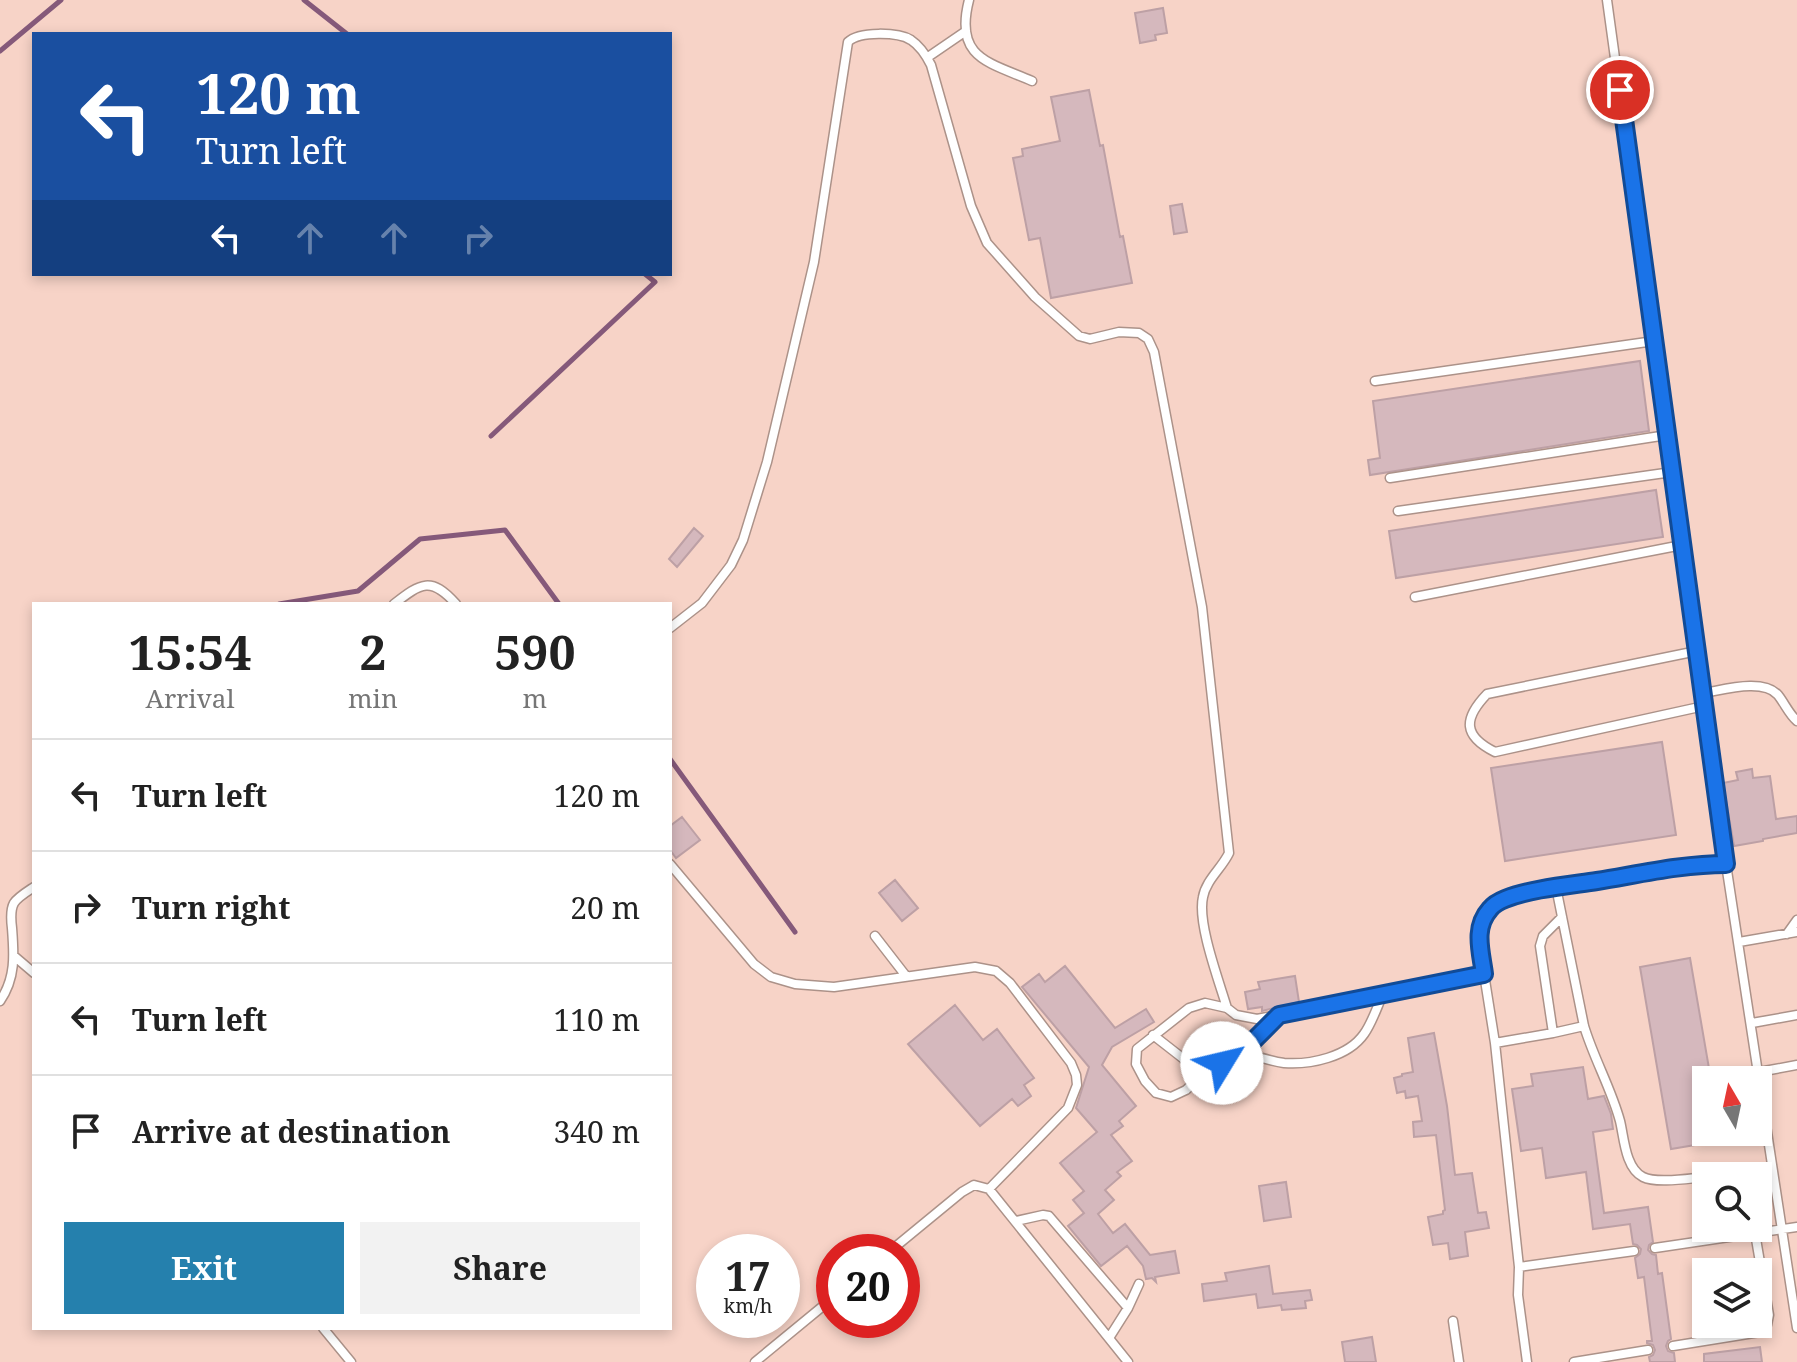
<!DOCTYPE html>
<html lang="en">
<head>
<meta charset="utf-8">
<style>
  :root { --surface:#fff; --page:#f2f2f2; --text:#222; --muted:#767676; --line:#e0e0e0; --accent:#2580ad }
  body { margin:0; font-family:"Noto Serif",serif; background:var(--page); color:var(--text); height:100vh; display:flex; flex-direction:column; font-size:30px; white-space:nowrap }
  * { box-sizing:border-box; margin:0 }
  p { font-size:26px; color:var(--muted) }
  .icon { flex:none; width:44px; height:44px; fill:none; stroke:currentColor; stroke-width:2; stroke-linecap:round; stroke-linejoin:round }
  .map { position:relative; flex:1; overflow:hidden }
  .panel { position:absolute; left:32px; top:602px; width:640px; height:728px; display:flex; flex-direction:column; background:var(--surface); border-radius:0px; box-shadow:0 4px 12px #0003 }
  .panel>* { flex:none }
  .hud { position:absolute; left:32px; top:32px; width:640px; height:244px; border-radius:0px; box-shadow:0 4px 12px #0003; background:#1a4fa0; color:#fff; overflow:hidden }
  .needle { width:52px; rotate:351deg }
  .fabs { position:absolute; left:1692px; top:1066px; display:grid; gap:16px }
  .fabs a { display:grid; place-items:center; width:80px; height:80px; border-radius:0px; background:var(--surface); box-shadow:0 4px 12px #0003; font-size:40px }
  .speed { position:absolute; left:696px; top:1234px; display:flex; gap:16px; font-size:40px; font-weight:700; text-align:center }
  .speed>* { display:grid; place-content:center; width:104px; height:104px; border-radius:50%; background:var(--surface); box-shadow:0 4px 12px #0003; line-height:1 }
  .speed small { font-size:20px; font-weight:400 }
  .speed .limit { border:12px solid #d22; background:#fff; color:#111 }
  .pin { position:absolute; display:grid; place-items:center; width:68px; height:68px; color:#fff; margin:-34px; border:4px solid #fff; border-radius:50%; box-shadow:0 2px 8px #0007 }
  .me { position:absolute; width:88px; margin:-44px; rotate:54deg; stroke-linejoin:round; filter:drop-shadow(0 0 6px #0008) }
  .turn { display:flex; align-items:center; gap:28px; height:168px; padding:0 32px; font-size:36px }
  .turn .icon { width:104px; height:104px; stroke-width:2.5 }
  .turn b { display:block; font-size:56px; line-height:68px }
  .lanes { display:flex; align-items:center; height:76px; padding:0 32px; background:#0003; justify-content:center; gap:40px; direction:ltr }
  .lanes .off { opacity:.35 }
  .eta { display:flex; justify-content:space-evenly; align-items:center; height:136px; text-align:center }
  .eta b { font-size:48px; font-weight:700; line-height:56px }
  .primary-button { display:flex; gap:16px; margin-top:auto; padding:16px 32px }
  .primary-button a { flex:1; height:92px; border-radius:0px; background:var(--accent); color:#fff; font-size:32px; font-weight:700; line-height:92px; text-align:center }
  .primary-button a+a { background:var(--page); color:var(--text) }
  ul { padding:0; list-style:none }
  li { display:flex; align-items:center; gap:24px; height:112px; padding:0 32px; border-top:2px solid var(--line) }
  li div { flex:1 }
  li b { display:block; font-size:30px }
  li em { font-style:normal }
  .map>svg:first-child { display:block }
</style>
</head>
<body>
<div class="map">
<svg width="1797" height="1362" viewBox="0 0 1797 1362">
  <rect width="100%" height="100%" fill="#ffe2d8"/>
  <path fill="#f7d3c7" fill-rule="evenodd" d="M0 0H1797V1362H0ZM34 34H670V274H34ZM34 604H670V1328H34ZM1706 1080H1758V1132H1706ZM1706 1176H1758V1228H1706ZM714 1252H782V1320H714ZM834 1252H902V1320H834ZM1706 1272H1758V1324H1706Z"/>
  <g fill="none" stroke-linecap="round" stroke-linejoin="round">
    <path stroke="#85597a" stroke-width="5" d="M304 0 347 34
      M0 51 61 0
      M491 436 655 282 645 274
      M279 604 358 591 420 539 505 530 559 604
      M670 759 795 932"/>
  </g>
  <path fill="#d5b8bd" stroke="#bda0a5" stroke-width="2" d="M1163 8 1167 33 1155 35 1156 40 1140 43 1135 13Z
    M1089 90 1100 146 1103 145 1120 237 1123 236 1132 283 1051 298 1040 238 1029 240 1013 158 1023 156 1022 149 1060 141 1051 97Z
    M1182 204 1187 232 1174 234 1170 206Z
    M1640 361 1649 431 1370 475 1368 460 1380 458 1373 401Z
    M1656 490 1663 537 1396 578 1389 531Z
    M694 528 703 536 677 567 669 559Z
    M1662 742 1676 835 1505 861 1491 768Z
    M1752 769 1753 778 1770 776 1776 819 1797 816V833L1763 839V841L1734 846 1723 783 1738 780 1736 772Z
    M682 817 700 840 676 858 670 850V826Z
    M895 880 918 908 902 921 879 893Z
    M1690 958 1711 1080H1706V1132H1731V1139L1671 1149 1640 967Z
    M1065 966 1115 1028 1146 1009 1154 1022 1112 1047 1102 1065 1136 1106 1119 1121 1123 1126 1111 1135 1132 1161 1117 1172 1121 1176 1105 1190 1114 1200 1098 1214 1113 1233 1125 1224 1150 1255 1175 1251 1179 1273 1155 1277 1156 1282 1152 1278 1146 1279 1143 1266 1127 1246 1101 1266 1068 1226 1084 1213 1073 1200 1084 1191 1060 1163 1097 1132 1076 1108 1089 1067 1022 987 1039 974 1045 982Z
    M1295 976 1299 1002 1262 1011V1007L1248 1009 1245 992 1260 989 1258 982Z
    M955 1005 983 1040 997 1029 1034 1078 1024 1085 1031 1096 1018 1106 1012 1099 980 1126 908 1044Z
    M1434 1033 1447 1106 1455 1175 1472 1173 1478 1213 1486 1212 1489 1228 1465 1232 1468 1256 1450 1259 1448 1243 1433 1245 1428 1217 1443 1214V1211L1445 1210 1436 1135 1414 1137 1413 1122 1422 1121 1418 1096 1406 1098 1405 1091 1397 1093 1394 1078 1402 1076V1074L1413 1072 1408 1038Z
    M1583 1067 1588 1099 1604 1096 1611 1114 1613 1129 1593 1132 1604 1213 1648 1207 1653 1242 1649 1245 1648 1250 1652 1254 1656 1255 1658 1274 1662 1273 1671 1339 1668 1341 1666 1346 1668 1351 1674 1353 1675 1362H1650L1649 1357 1653 1355 1655 1350 1653 1345 1647 1343V1341H1652L1644 1277 1638 1278 1635 1258 1640 1254 1641 1249 1637 1245 1633 1244 1630 1224 1593 1229 1586 1172 1546 1178 1542 1148 1521 1151 1512 1089 1533 1086 1531 1074Z
    M1286 1182 1291 1217 1264 1221 1259 1186Z
    M1269 1266 1273 1294 1310 1290 1312 1300 1305 1301 1306 1308 1282 1310 1281 1305 1258 1308 1256 1294 1204 1301 1202 1284 1227 1281 1225 1273Z
    M1372 1337 1376 1362H1345L1342 1342Z
    M1760 1347 1762 1362H1704V1354Z"/>
  <g fill="none" stroke-linecap="round" stroke-linejoin="round">
    <g stroke="#ac9289" stroke-width="11">
      <path id="service" d="M969 0C954 58 988 62 1032 81
        M1607 0 1726 864 1797 1328
        M928 57 966 31
        M1375 381 1654 341
        M1390 478 1667 435
        M1398 511 1672 472
        M1415 597 1682 545
        M394 604C421 583 431 576 456 604
        M670 628 702 603 731 565 743 540 767 462 814 262 848 42C859 31 898 32 911 40 920 46 926 55 931 65L971 206 987 243 1035 297 1079 336 1090 339 1119 332 1139 333 1148 339 1154 352 1202 607 1229 853C1222 868 1206 880 1203 897 1197 923 1219 981 1227 1008
        M1697 651 1487 694C1463 719 1463 736 1495 752L1704 706
        M1703 693C1723 690 1763 678 1778 695 1785 704 1789 714 1797 721
        M670 864 754 964 771 977 795 984 834 987 975 967 996 971 1010 983 1071 1063 1076 1075 1077 1085 1068 1108 989 1189
        M1556 887 1584 1026C1594 1059 1611 1088 1620 1121 1624 1137 1625 1168 1643 1177 1657 1184 1691 1178 1706 1177
        M1787 934 1797 920
        M875 936 906 976
        M1739 942 1797 932
        M14 956 34 973
        M0 1001C16 978 14 954 12 928 11 920 10 910 14 903 18 897 28 891 34 887
        M1279 1015 1242 1052 1203 1074 1186 1090 1171 1097 1156 1093 1145 1081 1136 1064 1137 1049 1189 1008 1205 1003 1227 1008 1236 1015 1257 1019 1484 974
        M1752 1023 1797 1015
        M1553 1033 1584 1026
        M1153 1035 1203 1074
        M1495 1043 1553 1033 1540 946 1543 936 1562 917
        M1242 1052C1255 1056 1270 1061 1284 1063 1310 1065 1348 1057 1364 1034 1372 1023 1377 1007 1383 994
        M1759 1072 1797 1065
        M1724 1176 1773 1173
        M1016 1221 1043 1215 1049 1216 1128 1308
        M1655 1248 1797 1227
        M889 1252 962 1192 974 1185 989 1189 1128 1362
        M1519 1267 1634 1251
        M1453 1321 1459 1362
        M323 1328 351 1362
        M1109 1338 1128 1308 1139 1284
        M1673 1346 1760 1332 1767 1325 1769 1315 1755 1233
        M755 1362 834 1297
        M1527 1362 1518 1295 1519 1267 1495 1043 1478 936 1482 920 1492 906 1507 898 1556 887 1705 864H1726
        M1574 1362 1648 1350"/>
    </g>
    <use href="#service" stroke="#fff" stroke-width="8"/>
  </g>
  <g fill="none" stroke-linecap="round" stroke-linejoin="round">
    <g stroke="#114b97" stroke-width="20">
      <path id="route" d="M1222 1063 1242 1052 1279 1015 1484 974C1481 951 1473 928 1490 909 1494 904 1500 901 1505 899 1529 889 1571 885 1597 881 1640 874 1683 864 1726 864L1620 90"/>
    </g>
    <use href="#route" stroke="#1a73e8" stroke-width="14"/>
  </g>
</svg>
<div class="fabs">
<a><svg class="needle" viewBox="-14 -14 28 28"><path d="M0-13l5 13h-10z" fill="#e53935"/><path d="M0 13l5-13h-10z" fill="#767676"/></svg></a>
<a><svg class="icon" aria-label="search" viewBox="0 0 24 24"><circle cx="10" cy="10" r="6"/><path d="M15 15l6 6"/></svg></a>
<a><svg class="icon" aria-label="layers" viewBox="0 0 24 24"><path d="M12 4l9 5-9 5-9-5zM3 14l9 5 9-5"/></svg></a>
</div>
<div class="speed"><div>17<small>km/h</small></div><div class="limit">20</div></div>
<div class="pin" style="left:1620px;top:90px;background:#d93025"><svg class="icon" aria-label="arrive" viewBox="0 0 24 24"><path d="M6 21V4h12l-3 4 3 4H6"/></svg></div>
<svg class="me" style="left:1222px;top:1063px" viewBox="-20 -20 40 40"><circle r="19" fill="#fff"/><path d="M0-13L10 11 0 6-10 11z" fill="#1a73e8"/></svg>
<div class="hud">
<div class="turn"><svg class="icon" aria-label="left" viewBox="0 0 24 24"><path d="M17 20v-9H6M10 6l-5 5 5 5"/></svg><div><b>120 m</b>Turn left</div></div>
<div class="lanes"><svg class="icon" aria-label="left" viewBox="0 0 24 24"><path d="M17 20v-9H6M10 6l-5 5 5 5"/></svg><svg class="icon off" aria-label="ahead" viewBox="0 0 24 24"><path d="M12 20V5M6 11l6-6 6 6"/></svg><svg class="icon off" aria-label="ahead" viewBox="0 0 24 24"><path d="M12 20V5M6 11l6-6 6 6"/></svg><svg class="icon off" aria-label="right" viewBox="0 0 24 24"><path d="M7 20v-9h11M14 6l5 5-5 5"/></svg></div>
</div>
<section class="panel">
<div class="eta">
<div><b>15:54</b><p>Arrival</p></div>
<div><b>2</b><p>min</p></div>
<div><b>590</b><p>m</p></div>
</div>
<ul>
<li><svg class="icon" aria-label="left" viewBox="0 0 24 24"><path d="M17 20v-9H6M10 6l-5 5 5 5"/></svg><div><b>Turn left</b></div><em>120 m</em></li>
<li><svg class="icon" aria-label="right" viewBox="0 0 24 24"><path d="M7 20v-9h11M14 6l5 5-5 5"/></svg><div><b>Turn right</b></div><em>20 m</em></li>
<li><svg class="icon" aria-label="left" viewBox="0 0 24 24"><path d="M17 20v-9H6M10 6l-5 5 5 5"/></svg><div><b>Turn left</b></div><em>110 m</em></li>
<li><svg class="icon" aria-label="arrive" viewBox="0 0 24 24"><path d="M6 21V4h12l-3 4 3 4H6"/></svg><div><b>Arrive at destination</b></div><em>340 m</em></li>
</ul>
<div class="primary-button"><a>Exit</a><a>Share</a></div>
</section>
</div>
</body>
</html>
